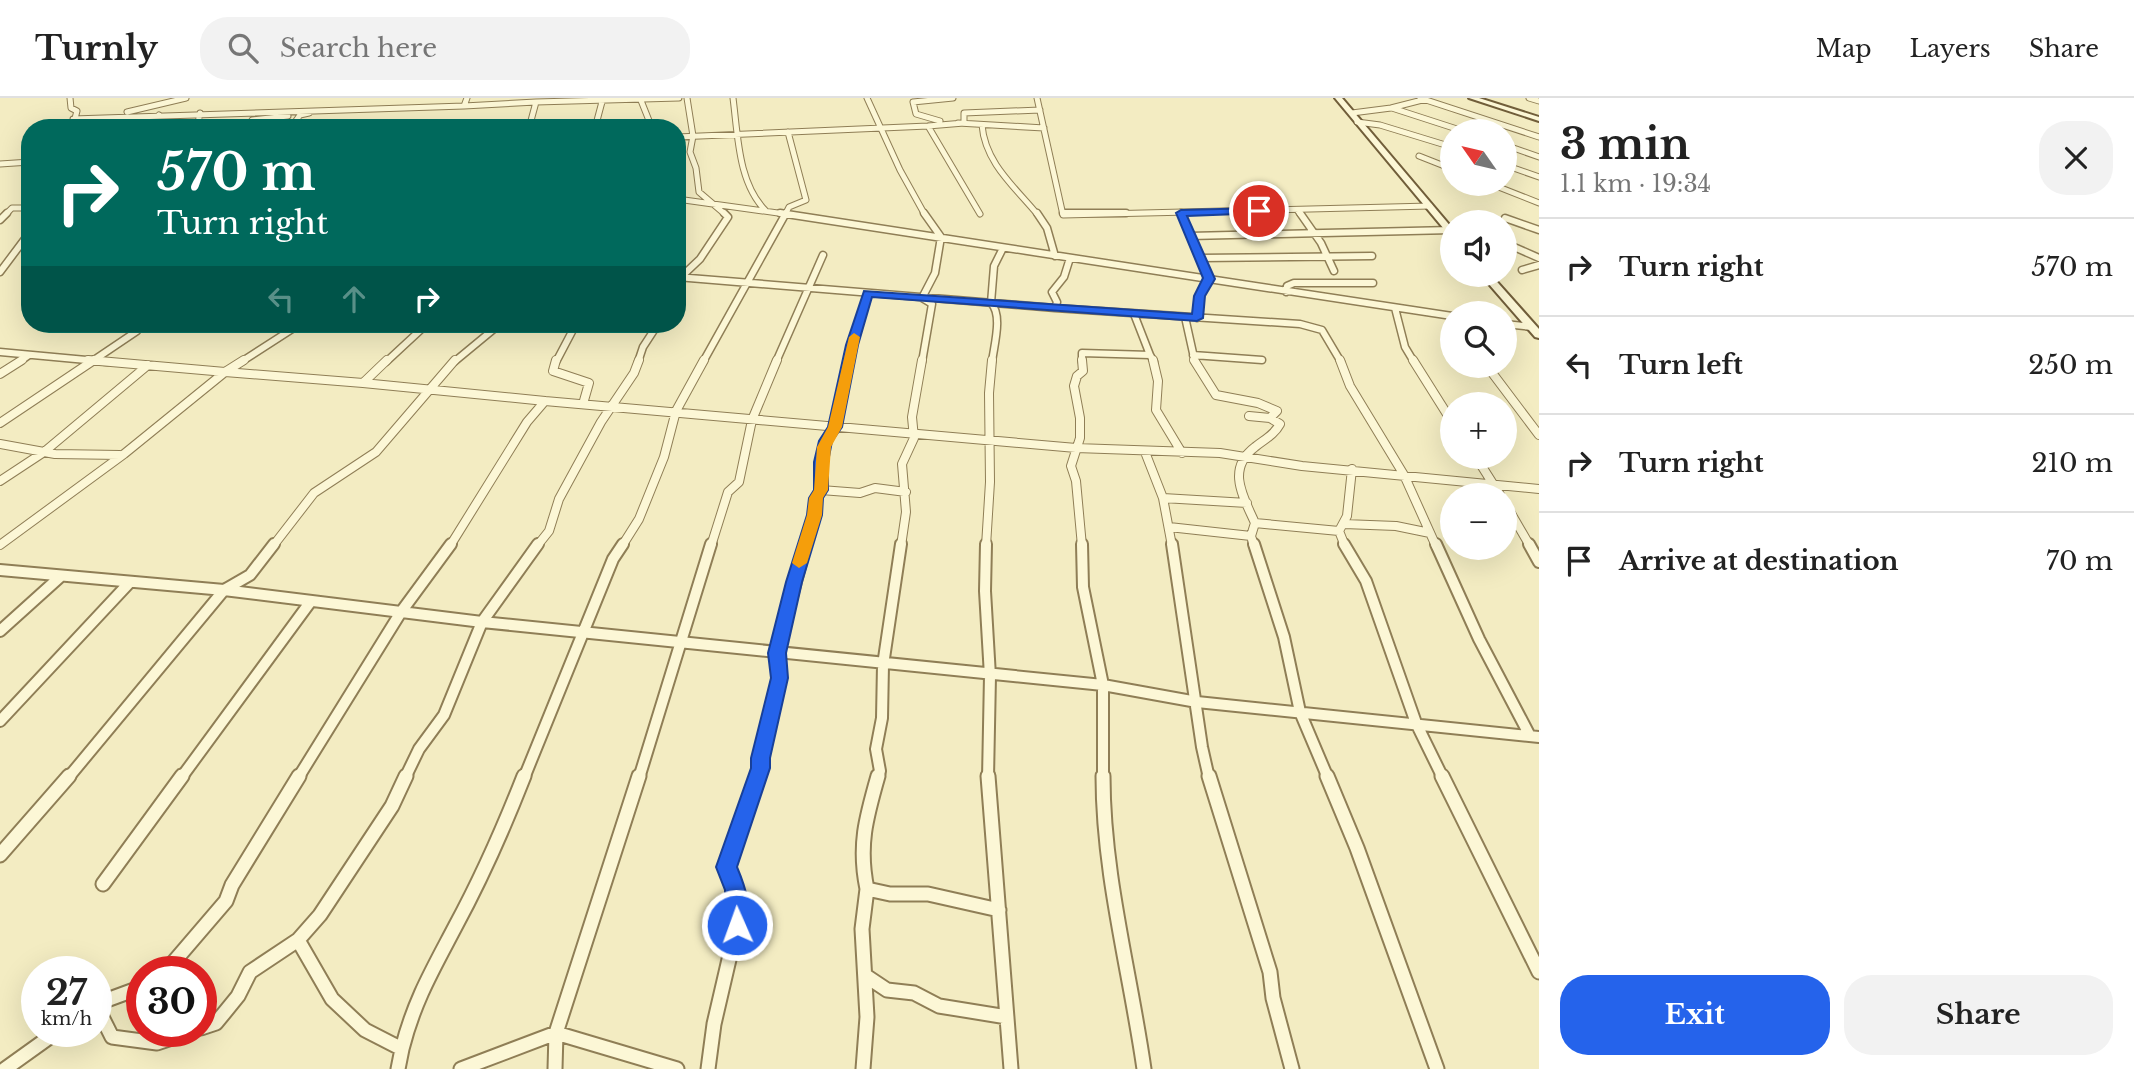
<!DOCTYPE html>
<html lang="en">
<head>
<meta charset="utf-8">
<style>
  :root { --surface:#fff; --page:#f2f2f2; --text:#222; --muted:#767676; --line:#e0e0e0; --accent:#2563eb }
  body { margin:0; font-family:"Libre Baskerville",serif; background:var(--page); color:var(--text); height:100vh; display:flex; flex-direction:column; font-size:26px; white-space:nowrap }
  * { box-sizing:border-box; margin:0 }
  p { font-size:23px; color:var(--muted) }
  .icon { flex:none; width:38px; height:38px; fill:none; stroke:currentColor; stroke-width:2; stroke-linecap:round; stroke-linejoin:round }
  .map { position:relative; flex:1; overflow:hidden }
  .panel { display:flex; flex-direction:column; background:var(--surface); width:595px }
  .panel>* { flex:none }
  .banner { position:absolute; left:21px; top:21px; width:665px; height:214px; border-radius:28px; box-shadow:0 7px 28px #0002; background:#00695c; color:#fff; overflow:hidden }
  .needle { width:46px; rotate:304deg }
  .buttons { position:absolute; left:1440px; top:21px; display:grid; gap:14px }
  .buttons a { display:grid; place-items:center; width:77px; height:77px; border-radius:50%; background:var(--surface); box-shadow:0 7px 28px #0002; font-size:35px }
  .speed { position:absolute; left:21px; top:858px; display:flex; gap:14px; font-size:35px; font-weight:700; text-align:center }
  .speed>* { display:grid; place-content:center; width:91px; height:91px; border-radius:50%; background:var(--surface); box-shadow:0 7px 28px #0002; line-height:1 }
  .speed small { font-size:18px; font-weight:400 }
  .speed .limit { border:10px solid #d22; background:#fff; color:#111 }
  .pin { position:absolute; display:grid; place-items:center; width:60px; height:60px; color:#fff; margin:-30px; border:4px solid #fff; border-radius:50%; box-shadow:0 2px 7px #0007 }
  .me { position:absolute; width:77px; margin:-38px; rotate:358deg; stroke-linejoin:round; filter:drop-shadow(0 0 5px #0008) }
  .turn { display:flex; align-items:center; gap:24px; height:147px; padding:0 21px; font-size:32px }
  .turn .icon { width:91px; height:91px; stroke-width:2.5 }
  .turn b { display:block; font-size:49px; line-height:60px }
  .lanes { display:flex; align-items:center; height:66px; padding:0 21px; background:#0003; justify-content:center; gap:35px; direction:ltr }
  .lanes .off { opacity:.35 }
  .round { display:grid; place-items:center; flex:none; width:74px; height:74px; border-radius:28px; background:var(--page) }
  .head { display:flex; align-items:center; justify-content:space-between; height:119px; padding:0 21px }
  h1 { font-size:42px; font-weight:700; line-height:52px }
  .primary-button { display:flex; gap:14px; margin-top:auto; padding:14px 21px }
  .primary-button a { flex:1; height:80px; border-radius:28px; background:var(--accent); color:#fff; font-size:28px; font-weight:700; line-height:80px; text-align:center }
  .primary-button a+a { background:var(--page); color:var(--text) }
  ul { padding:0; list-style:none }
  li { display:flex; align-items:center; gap:21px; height:98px; padding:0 21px; border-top:2px solid var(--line) }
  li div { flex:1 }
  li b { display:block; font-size:26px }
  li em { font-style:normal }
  header { display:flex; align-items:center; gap:42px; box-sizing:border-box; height:98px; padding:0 35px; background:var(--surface); border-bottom:2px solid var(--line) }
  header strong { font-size:33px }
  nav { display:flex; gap:38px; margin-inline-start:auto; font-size:24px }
  .search { width:490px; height:63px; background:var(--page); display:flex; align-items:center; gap:18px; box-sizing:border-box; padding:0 24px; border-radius:28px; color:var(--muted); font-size:26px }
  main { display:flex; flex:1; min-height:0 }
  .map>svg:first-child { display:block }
</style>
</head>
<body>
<header>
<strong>Turnly</strong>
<div class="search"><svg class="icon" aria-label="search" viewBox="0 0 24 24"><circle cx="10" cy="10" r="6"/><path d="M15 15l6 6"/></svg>Search here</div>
<nav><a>Map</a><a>Layers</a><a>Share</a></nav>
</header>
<main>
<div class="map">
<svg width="1539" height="971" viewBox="0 0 1539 971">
  <rect width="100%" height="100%" fill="#f3ecc2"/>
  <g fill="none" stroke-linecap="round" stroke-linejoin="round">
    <g stroke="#8f7e56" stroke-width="7">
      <path id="street-far4" d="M70 0 71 10 77 13 74 24 101 30
        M467 0 464 8 536 4 529 30
        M640 0 652 30
        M687 0 693 38 690 54 696 70 699 94 726 117
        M733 0C738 38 738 85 766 113
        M867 0 900 72 925 117
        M1037 0 1063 117 1430 108
        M1420 0 1539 39
        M1529 0 1539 3
        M536 4 679 0
        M1392 10 1463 33
        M127 14 186 0
        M1352 15 1391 10 1426 1
        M73 21 464 8
        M940 23 916 16 913 4 953 0
        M1357 24 1380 27 1452 49
        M958 25 1044 30
        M982 27C985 65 1015 89 1038 117
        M928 28 980 116
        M150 30 159 17
        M197 30 200 15
        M249 30 252 22 288 18
        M295 30V24L300 17 309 15
        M595 30 603 0
        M677 39 928 28 964 25V15L1040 12
        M1505 47 1539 59
        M1419 58 1452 71
        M0 66 30 64
        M1505 67 1539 79
        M1491 86 1539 105
        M677 101 792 117
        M1297 112 1301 117
        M5 117 12 110H30
        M785 117 789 109 806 102 788 34"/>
    </g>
    <g stroke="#8f7e56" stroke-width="9">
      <path id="street-far3" d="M780 115 1209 181
        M1037 115 1047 130 1055 158
        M1063 115H1126
        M1181 115 1209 181
        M1300 115 1321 145 1334 173
        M1505 120 1539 132
        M0 122 7 115
        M1190 138 1452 132
        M1505 145 1539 160
        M1070 160 1064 179 1052 194 1057 204 1055 210 1300 226 1322 232 1341 264
        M1200 160 1372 158
        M1522 172 1539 167
        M0 174 30 134
        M677 179 1055 210
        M680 180 700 161 728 119 724 115
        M1286 194 1287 188 1294 185H1373
        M1395 210 1405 249 1414 264
        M1185 219 1195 264
        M1197 220 1199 198 1209 181 1452 218
        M1505 226 1532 229
        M0 254 108 264
        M1150 257 1154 264
        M1193 257 1262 262
        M19 264 29 257
        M91 264 137 233
        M241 264 300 226
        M386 264 427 226
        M454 264 500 226
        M556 264 576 226
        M638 264 643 249 658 226
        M703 264 786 115
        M776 264 823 157
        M849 264 868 196
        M922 264 932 206 922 200 935 175 941 139 924 115
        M992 264C994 247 1003 217 991 205L994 168 1003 150
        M1082 264V255L1150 257 1134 216"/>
    </g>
    <g stroke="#8f7e56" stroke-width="10">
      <path id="street-far2" d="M88 262 225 274 244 262
        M556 262 553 273 589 285 583 306
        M1153 262 1158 283 1156 312 1182 355
        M1194 262 1216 297 1258 305 1277 313 1270 320
        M1340 262 1350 288 1404 377 1436 448
        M1413 262 1452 324
        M1487 268 1539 337
        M0 276 22 262
        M363 285 545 303
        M1249 318 1270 320 1280 326C1274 337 1265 341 1255 349 1226 371 1243 398 1255 425L1251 438 1254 448
        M0 325 94 262
        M0 346 55 356 120 357
        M1145 354 1163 400 1172 448
        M1476 359 1500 397
        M0 383 44 354 148 267
        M821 392 860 395 875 390 906 394
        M1163 400 1247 405
        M1505 405 1530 448
        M1255 425 1339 433
        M1344 426 1396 428 1430 435
        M1169 429 1251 438
        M0 447 124 356 225 274 363 285 387 262
        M273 448 314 395 376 354 455 262
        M450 448 527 324 545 303 1076 350 1220 355 1302 368 1539 391
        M537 448 549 433 559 401 601 324 634 275 639 262
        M622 448 639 421 664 359 676 313 704 262
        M711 448 728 394 739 384 752 322 777 262
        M805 448 815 417 816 400 821 392 824 349 835 329 849 262
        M901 448 906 414 902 366 914 340 912 319 922 262
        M986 448 990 384 989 295 992 262
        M1082 448 1076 383 1071 368 1080 340V320L1074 288 1077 278 1083 273 1082 262
        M1345 448 1339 433 1347 418 1352 371"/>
    </g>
    <g stroke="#8f7e56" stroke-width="14">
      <path id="street-far1" d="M986 446 985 493 990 578 988 680
        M1082 446 1083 489 1103 587V680
        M1172 446 1202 649 1209 680
        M1254 446 1284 539 1300 614 1328 680
        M1344 446 1366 483 1416 625 1443 680
        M1436 446 1479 541 1530 638
        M1529 446 1539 464
        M0 472 224 492 482 524 1103 587 1197 604 1539 639
        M0 533 61 478
        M0 623 130 484
        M68 680 224 492 250 477 274 446
        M181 680 311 503
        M298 680 401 514 451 446
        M405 680 419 651 444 617 482 524 538 446
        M524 680 613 461 623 446
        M639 680 711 446
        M758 680 779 580 777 555 806 446
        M878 680 880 673 876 651 882 620 883 567 901 446"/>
    </g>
    <g stroke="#8f7e56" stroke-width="17">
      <path id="street" d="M878 678C866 720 858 748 867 791L890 796H928L999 812
        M988 678 1011 971
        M1103 678C1103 777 1130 873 1144 971
        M1209 678 1270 874 1273 900 1292 971
        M1327 678 1357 750 1437 971
        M1442 678 1539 874
        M0 757 69 678
        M103 786 182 678
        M298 842 332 901 365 932 402 951 398 971
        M166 873 226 803 232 787 299 678
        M866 878 887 892 914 895 939 908 1007 919
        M96 906 142 889
        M96 907 112 939 157 945 193 933
        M201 930 216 925 238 898 250 874 298 842 320 817 392 708 406 678
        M402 951C414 903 433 871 455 829 481 781 504 729 524 678
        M5 971 58 933
        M461 971 556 935 677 971
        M555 971 556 935 639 678
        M708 971 714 926 737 827 736 792 727 769 758 678
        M863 971 867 919 862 831 867 791"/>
    </g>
    <g stroke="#715e3a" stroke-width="4">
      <path id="secondary" d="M1335 0H1342L1452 130V138L1449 137Z
        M1469 0H1479L1539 19V23Z
        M1481 177H1491L1539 231V240L1535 239Z"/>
    </g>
    <use href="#street-far4" stroke="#fcf7d6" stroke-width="5"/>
    <use href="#street-far3" stroke="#fcf7d6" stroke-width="6"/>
    <use href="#street-far2" stroke="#fcf7d6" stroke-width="8"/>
    <use href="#street-far1" stroke="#fcf7d6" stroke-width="10"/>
    <use href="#street" stroke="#fcf7d6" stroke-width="13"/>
    <use href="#secondary" fill="#fcf7d6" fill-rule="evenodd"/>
  </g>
  <path fill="#2563eb" stroke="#184099" stroke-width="2" d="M1259 110 1263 111V115L1187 118 1215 181 1205 198 1203 220 1197 223 872 199 858 247 842 329 832 343 828 364V392L823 400 822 417 802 484 786 555 788 580 770 660V670L737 769C745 788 754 814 745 834L737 837 729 834 726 827 725 792 716 769 751 670V660L771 580 768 555 786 484 807 417 809 400 814 392V364L819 343 828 329 846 247 864 193 1192 216 1194 198 1203 180 1176 115 1181 112Z"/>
  <path fill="#f59e0b" d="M854 235 860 239 842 329 831 349 828 392 823 400 822 417 807 465 799 470 792 465 807 417 809 400 814 392 817 349 828 329 849 239Z"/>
</svg>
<div class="buttons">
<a><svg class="needle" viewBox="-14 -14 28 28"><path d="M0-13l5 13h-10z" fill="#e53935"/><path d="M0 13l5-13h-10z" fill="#767676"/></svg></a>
<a><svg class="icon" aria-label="sound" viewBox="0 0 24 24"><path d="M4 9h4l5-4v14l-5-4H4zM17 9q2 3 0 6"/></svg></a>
<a><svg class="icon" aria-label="search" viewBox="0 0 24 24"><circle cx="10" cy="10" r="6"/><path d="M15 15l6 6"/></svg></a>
<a>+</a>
<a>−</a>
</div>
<div class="speed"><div>27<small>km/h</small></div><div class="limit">30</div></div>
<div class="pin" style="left:1259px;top:113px;background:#d93025"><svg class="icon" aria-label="arrive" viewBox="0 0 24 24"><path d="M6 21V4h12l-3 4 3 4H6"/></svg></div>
<svg class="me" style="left:737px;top:827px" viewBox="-20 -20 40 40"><circle r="17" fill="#2563eb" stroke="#fff" stroke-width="3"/><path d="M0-11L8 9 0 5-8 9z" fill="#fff"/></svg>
<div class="banner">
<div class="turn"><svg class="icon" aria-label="right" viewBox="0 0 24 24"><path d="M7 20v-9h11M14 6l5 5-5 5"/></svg><div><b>570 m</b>Turn right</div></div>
<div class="lanes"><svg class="icon off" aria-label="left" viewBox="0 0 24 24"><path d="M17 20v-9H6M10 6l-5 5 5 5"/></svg><svg class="icon off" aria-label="ahead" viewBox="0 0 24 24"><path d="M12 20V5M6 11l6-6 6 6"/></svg><svg class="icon" aria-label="right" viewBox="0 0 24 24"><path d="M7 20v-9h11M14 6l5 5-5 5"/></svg></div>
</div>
</div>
<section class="panel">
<div class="head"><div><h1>3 min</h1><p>1.1 km · 19:34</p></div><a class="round"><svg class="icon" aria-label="close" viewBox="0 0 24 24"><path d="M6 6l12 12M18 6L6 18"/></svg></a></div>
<ul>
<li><svg class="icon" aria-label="right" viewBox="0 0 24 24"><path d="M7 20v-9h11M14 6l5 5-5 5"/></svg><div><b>Turn right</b></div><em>570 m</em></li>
<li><svg class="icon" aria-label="left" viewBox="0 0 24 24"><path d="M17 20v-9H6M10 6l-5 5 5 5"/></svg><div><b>Turn left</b></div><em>250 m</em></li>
<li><svg class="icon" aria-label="right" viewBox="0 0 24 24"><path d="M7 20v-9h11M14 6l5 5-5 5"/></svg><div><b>Turn right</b></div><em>210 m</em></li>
<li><svg class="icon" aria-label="arrive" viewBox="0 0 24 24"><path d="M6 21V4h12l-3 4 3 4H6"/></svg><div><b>Arrive at destination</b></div><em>70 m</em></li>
</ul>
<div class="primary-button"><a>Exit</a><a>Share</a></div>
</section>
</main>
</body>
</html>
